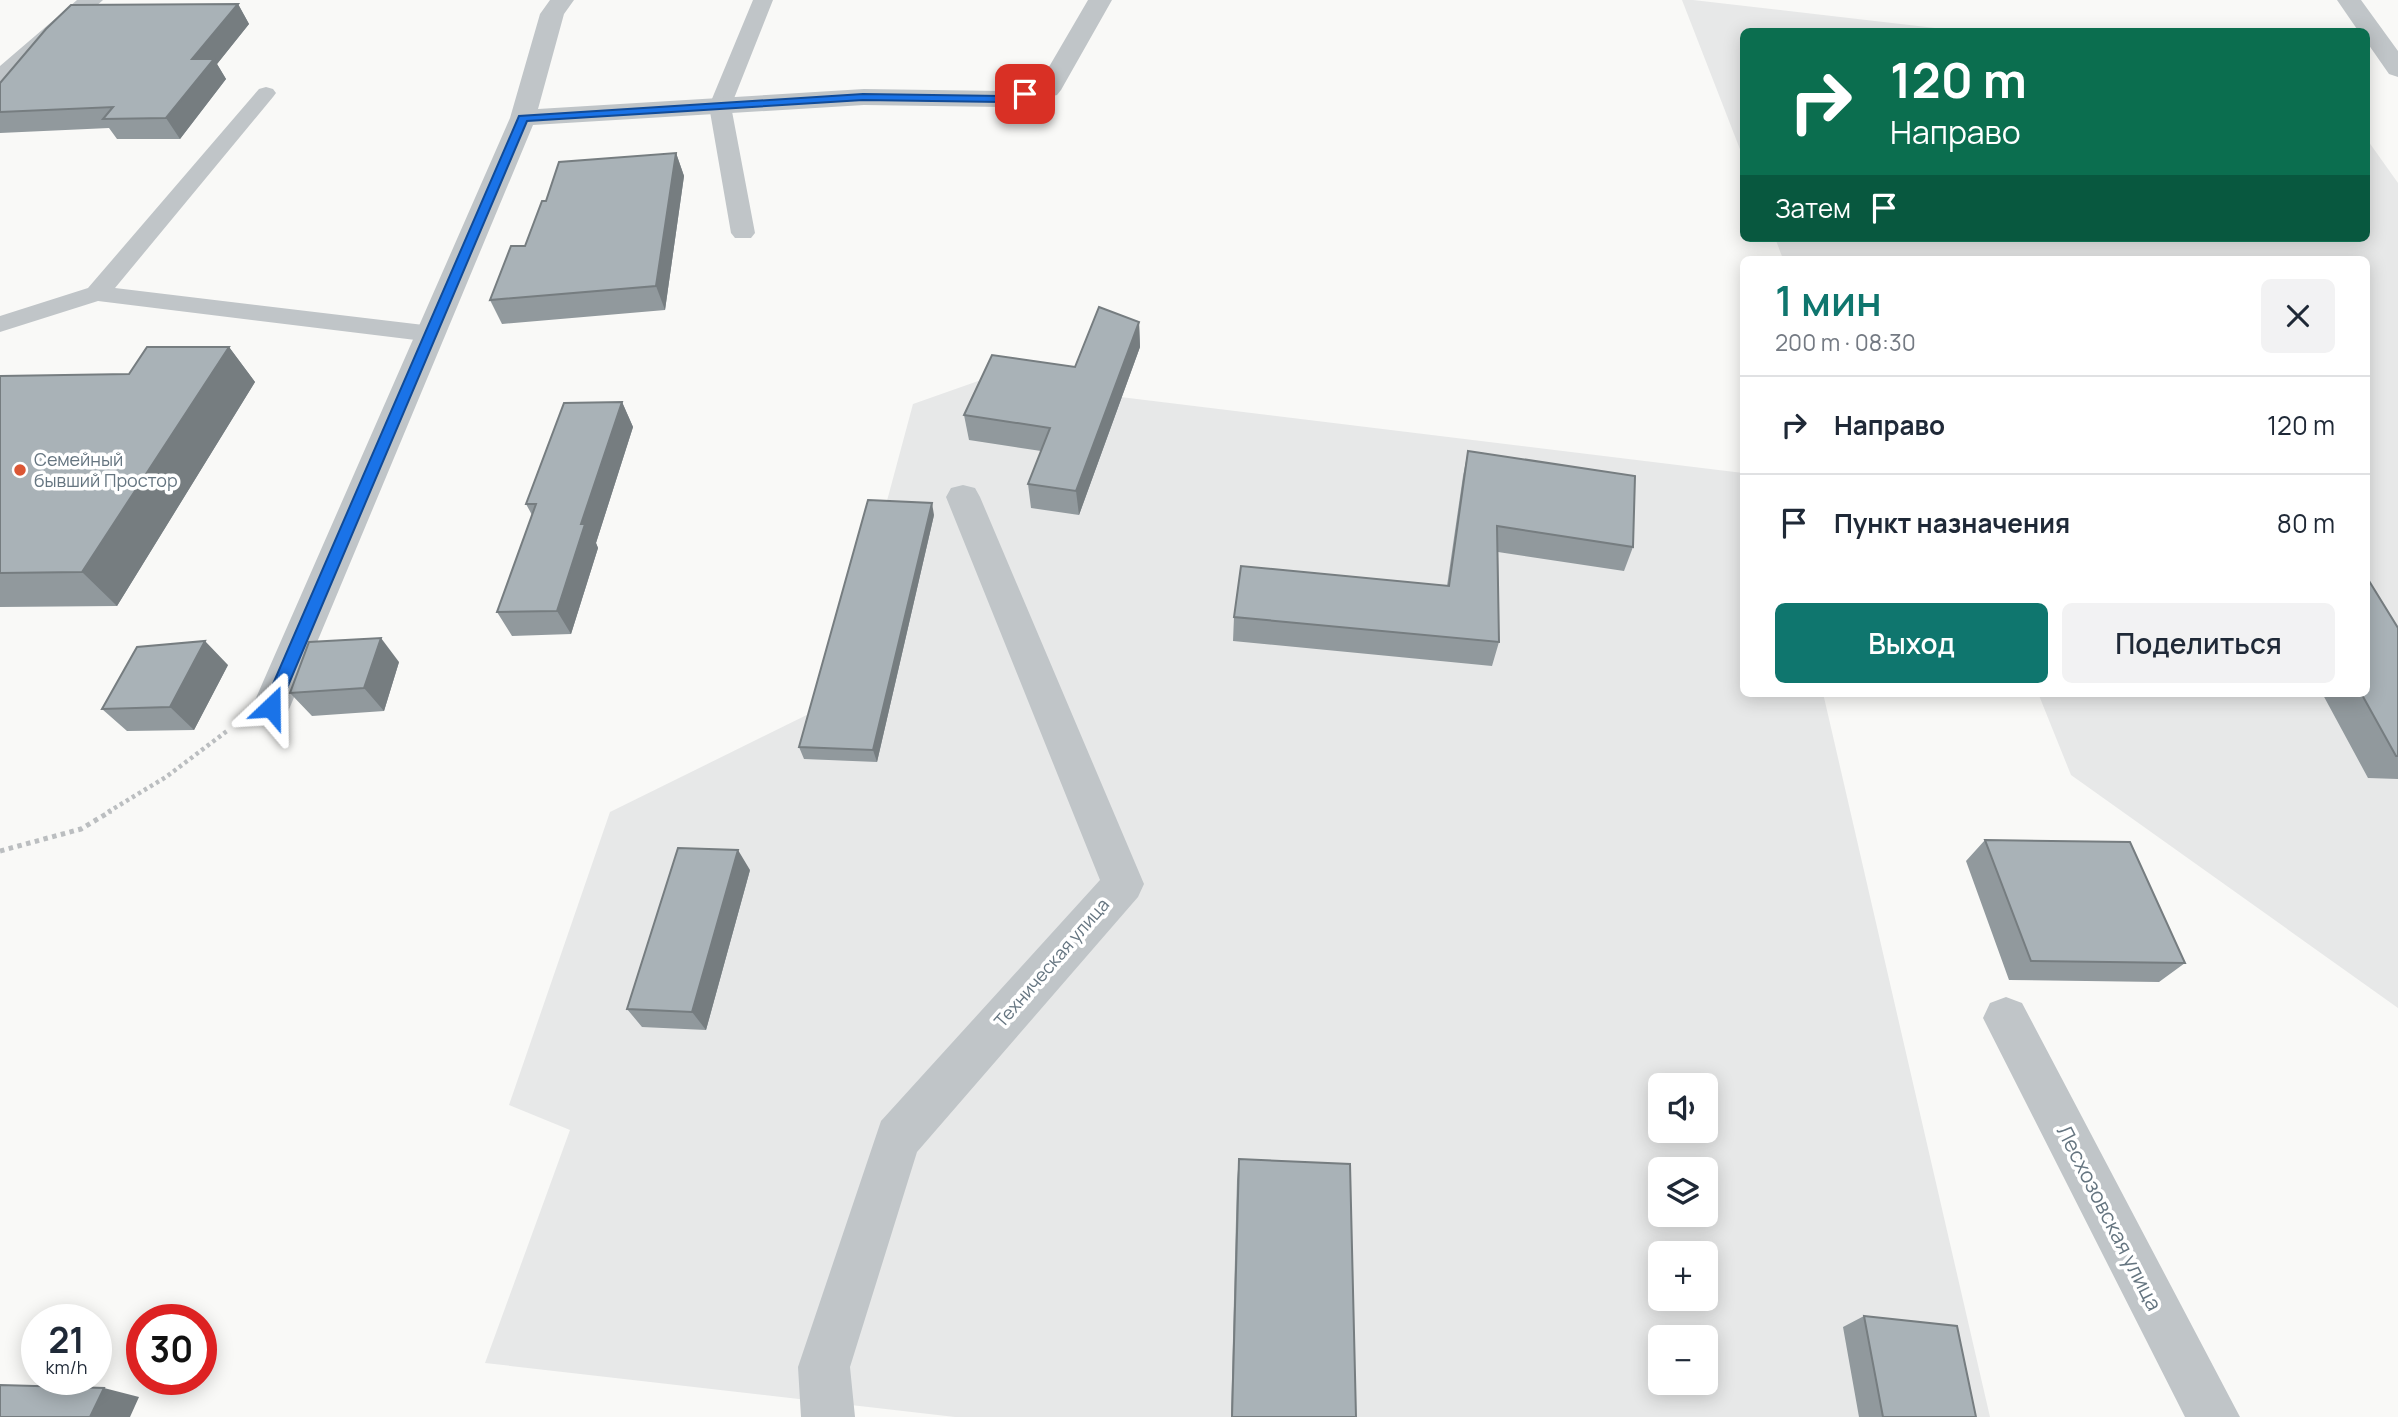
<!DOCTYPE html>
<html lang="ru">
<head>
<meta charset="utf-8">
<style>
  :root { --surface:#fff; --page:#f2f2f3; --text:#1f2937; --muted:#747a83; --line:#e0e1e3; --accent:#0f766e }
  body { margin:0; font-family:Manrope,sans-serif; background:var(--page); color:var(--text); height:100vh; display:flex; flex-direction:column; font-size:26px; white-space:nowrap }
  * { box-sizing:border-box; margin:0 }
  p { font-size:23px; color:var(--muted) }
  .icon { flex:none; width:38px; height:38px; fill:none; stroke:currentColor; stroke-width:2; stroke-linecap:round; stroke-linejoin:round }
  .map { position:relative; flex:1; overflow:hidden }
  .sheet { position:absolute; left:1740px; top:256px; width:630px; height:441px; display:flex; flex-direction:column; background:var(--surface); border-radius:10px; box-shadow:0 4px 18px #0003 }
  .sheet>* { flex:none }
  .top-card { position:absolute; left:1740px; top:28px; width:630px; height:214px; border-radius:10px; box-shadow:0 4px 18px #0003; background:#0b6e4f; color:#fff; overflow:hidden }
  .fabs { position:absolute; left:1648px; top:1073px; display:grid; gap:14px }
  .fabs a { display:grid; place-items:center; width:70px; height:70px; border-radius:10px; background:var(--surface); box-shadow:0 4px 18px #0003; font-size:35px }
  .speed { position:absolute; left:21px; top:1304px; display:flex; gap:14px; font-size:35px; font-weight:700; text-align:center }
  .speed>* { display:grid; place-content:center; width:91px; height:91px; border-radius:50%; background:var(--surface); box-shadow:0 4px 18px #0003; line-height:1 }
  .speed small { font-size:18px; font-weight:400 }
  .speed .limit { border:10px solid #d22; background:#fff; color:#111 }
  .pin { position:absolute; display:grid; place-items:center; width:60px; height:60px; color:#fff; margin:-30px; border-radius:14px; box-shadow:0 4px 10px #0006 }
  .me { position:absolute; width:77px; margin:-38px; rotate:23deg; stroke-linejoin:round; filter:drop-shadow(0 0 5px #0008) }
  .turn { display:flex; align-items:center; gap:24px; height:147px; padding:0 35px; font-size:32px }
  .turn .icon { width:91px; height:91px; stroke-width:2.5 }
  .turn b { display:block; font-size:49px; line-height:60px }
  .then { display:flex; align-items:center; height:66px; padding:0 35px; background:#0003; gap:14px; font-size:26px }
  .round { display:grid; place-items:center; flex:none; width:74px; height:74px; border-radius:10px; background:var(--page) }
  .headline { display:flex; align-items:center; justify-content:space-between; height:119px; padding:0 35px }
  h1 { font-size:42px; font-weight:600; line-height:52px; color:var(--accent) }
  .button { display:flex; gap:14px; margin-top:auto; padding:14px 35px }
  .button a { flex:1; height:80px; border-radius:10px; background:var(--accent); color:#fff; font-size:28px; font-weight:600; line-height:80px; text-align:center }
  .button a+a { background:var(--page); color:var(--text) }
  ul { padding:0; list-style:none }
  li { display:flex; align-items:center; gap:21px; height:98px; padding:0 35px; border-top:2px solid var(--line) }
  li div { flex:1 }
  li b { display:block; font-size:26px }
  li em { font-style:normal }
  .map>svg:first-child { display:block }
</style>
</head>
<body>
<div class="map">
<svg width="2398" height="1417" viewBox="0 0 2398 1417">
  <rect width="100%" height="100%" fill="#f9f9f7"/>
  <path fill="#e7e8e8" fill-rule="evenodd" d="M1682 0H1693L1961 31 1743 32V157Z
    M2366 138 2398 183V1008L2071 775 2038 693H2366V259H1783L1775 238H2366Z
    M981 380 1743 473V693H1823L1990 1417H955L485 1363 570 1130 509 1105 610 812 825 706 873 553 913 404ZM1661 1085H1706V1130H1661ZM1661 1169H1706V1214H1661ZM1661 1253H1706V1298H1661ZM1661 1337H1706V1382H1661Z"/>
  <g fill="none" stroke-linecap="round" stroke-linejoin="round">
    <path stroke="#bbbec0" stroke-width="4.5" stroke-dasharray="3.5 3.5" stroke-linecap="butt" d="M108 812 166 777 227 731"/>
    <path stroke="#bbbec0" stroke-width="5" stroke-dasharray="4.5 4.5" stroke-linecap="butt" d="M0 851 81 829 111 811"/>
    <path fill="#c0c5c8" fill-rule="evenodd" d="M753 0H773L731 106 755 233 751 238H735L731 233 709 106Z
      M266 87 273 89 276 93 273 97 115 288 432 326 441 328 445 334 441 340 432 342 98 301 0 332V316L88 288 259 89Z"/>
    <path fill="#c0c5c8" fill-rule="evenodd" d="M77 0H103L9 84 0 87V66Z
      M550 0H574L564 14 538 109 864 89 1002 91 1039 84 1088 0H1112L1061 90 1057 95 1002 107 864 105 533 125 290 707 285 718 271 723 257 718 252 707 510 118 540 14Z
      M2337 0H2361L2398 51V77L2389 74 2366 41V32H2359Z
      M963 485 975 488 980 497 1144 884 1138 897 917 1152 850 1367 855 1417H801L798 1367 881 1121 1100 880 946 497 951 488Z
      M2006 997 2022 1003 2240 1417H2185L1983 1018 1990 1003Z"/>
  </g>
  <path fill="#91999d" d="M238 4 249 24 217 64 226 79 180 139H117L109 128 0 133V83Z
    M676 153 684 176 665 310 502 324 490 300 525 246 546 201Z
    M1139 322 1140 347 1079 515 1031 508 1028 484 1041 451 969 440 964 415 1075 367Z
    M229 347 255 382 117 606 0 607V376L129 374Z
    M622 402 633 427 596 543 598 548 571 634 512 636 497 612 532 515 526 504Z
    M1468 451 1633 547 1624 571 1498 552 1499 642 1492 666 1233 641 1234 617 1447 586 1463 476Z
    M934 515 877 762 804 759 799 747Z
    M2398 628V779L2368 778 2322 693H2366Z
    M399 662 384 711 312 716 290 693Z
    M228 665 194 730 127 731 102 709Z
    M1985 840 2185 963 2159 982 2009 980 1966 861Z
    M750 870 706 1030 642 1027 627 1009Z
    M1239 1159 1356 1417H1231L1237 1180Z
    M1864 1316 1976 1417H1859L1843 1327Z"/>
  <path fill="#767d80" d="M238 4 249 24 217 64 226 79 180 139 166 118 192 59Z
    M676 153 684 176 665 310 656 286Z
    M1139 322 1140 347 1079 515 1076 491Z
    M229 347 255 382 117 606 82 572Z
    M622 402 633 427 596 543 598 548 571 634 557 611 581 524Z
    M932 503 934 515 877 762 873 750Z
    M381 638 399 662 384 711 364 688Z
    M205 641 228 665 194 730 170 707Z
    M738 850 750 870 706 1030 692 1012Z
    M104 1388 139 1397 130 1417H90Z"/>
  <path fill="#a9b2b7" stroke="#767d80" stroke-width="2" d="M238 4 192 59H214L166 118 103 119 113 107 0 112V83L46 29 71 5Z
    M676 153 656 286 490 300 511 246H525L542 201H546L559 162Z
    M1099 307 1139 322 1076 491 1028 484 1050 428 964 415 992 355 1075 367Z
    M147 347H229L82 572 0 573V376L129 374Z
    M622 402 581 524H585L557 611 497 612 536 504H526L564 403Z
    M1468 451 1635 476 1633 547 1497 526 1499 642 1234 617 1241 566 1449 586Z
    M868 500 932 503 873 750 799 747Z
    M2366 576 2398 628V756H2396L2361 693H2366Z
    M381 638 364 688 290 693 309 642Z
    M205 641 170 707 102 709 137 647Z
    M1985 840 2130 842 2185 963 2031 961Z
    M678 848 738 850 692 1012 627 1009Z
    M1239 1159 1350 1164 1356 1417H1232Z
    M1864 1316 1957 1326 1976 1417H1883Z
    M0 1385 104 1388 90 1417H0Z"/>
  <path fill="#1a73e8" stroke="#114b97" stroke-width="2" d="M1025 91 1031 94 1029 97 1002 102 863 100 527 121 279 707 277 712H265L263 707 519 116 863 94 1002 96Z"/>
  <circle fill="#db5634" stroke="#fff" stroke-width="2.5" cx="20" cy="470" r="7"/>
  <g text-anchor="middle" stroke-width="7" stroke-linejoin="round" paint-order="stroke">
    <g font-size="18" fill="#657580" stroke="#fff" text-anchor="start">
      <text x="34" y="466">Семейный<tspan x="34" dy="21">бывший Простор</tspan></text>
    </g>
    <g font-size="18" fill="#657580" stroke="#fff">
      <text transform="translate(1052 963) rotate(-49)" y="6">Техническая улица</text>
    </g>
    <g font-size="21" fill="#657580" stroke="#fff">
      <text transform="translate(2109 1218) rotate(63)" y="7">Лесхозовская улица</text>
    </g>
  </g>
</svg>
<div class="fabs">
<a><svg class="icon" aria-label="sound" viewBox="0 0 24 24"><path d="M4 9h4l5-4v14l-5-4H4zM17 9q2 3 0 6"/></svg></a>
<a><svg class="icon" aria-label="layers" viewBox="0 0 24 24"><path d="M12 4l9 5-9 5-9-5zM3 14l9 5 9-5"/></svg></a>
<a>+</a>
<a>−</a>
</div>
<div class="speed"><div>21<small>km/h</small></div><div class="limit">30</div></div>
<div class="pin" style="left:1025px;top:94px;background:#d93025"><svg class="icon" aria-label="arrive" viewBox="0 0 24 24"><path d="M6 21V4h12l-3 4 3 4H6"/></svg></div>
<svg class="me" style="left:271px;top:707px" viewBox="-20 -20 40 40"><path d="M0-17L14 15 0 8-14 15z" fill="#1a73e8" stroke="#fff" stroke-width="4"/></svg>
<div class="top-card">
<div class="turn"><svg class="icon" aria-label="right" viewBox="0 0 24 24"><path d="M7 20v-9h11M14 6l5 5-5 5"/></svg><div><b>120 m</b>Направо</div></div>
<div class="then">Затем<svg class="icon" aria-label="arrive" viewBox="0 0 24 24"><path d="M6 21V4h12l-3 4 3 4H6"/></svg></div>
</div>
<section class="sheet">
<div class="headline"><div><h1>1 мин</h1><p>200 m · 08:30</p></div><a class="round"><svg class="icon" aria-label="close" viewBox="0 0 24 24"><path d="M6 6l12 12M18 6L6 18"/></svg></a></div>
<ul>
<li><svg class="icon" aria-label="right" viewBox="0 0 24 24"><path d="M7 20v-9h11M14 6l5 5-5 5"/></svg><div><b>Направо</b></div><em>120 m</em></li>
<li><svg class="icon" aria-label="arrive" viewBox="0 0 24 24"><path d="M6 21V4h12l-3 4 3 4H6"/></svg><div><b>Пункт назначения</b></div><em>80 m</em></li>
</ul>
<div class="button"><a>Выход</a><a>Поделиться</a></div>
</section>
</div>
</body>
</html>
